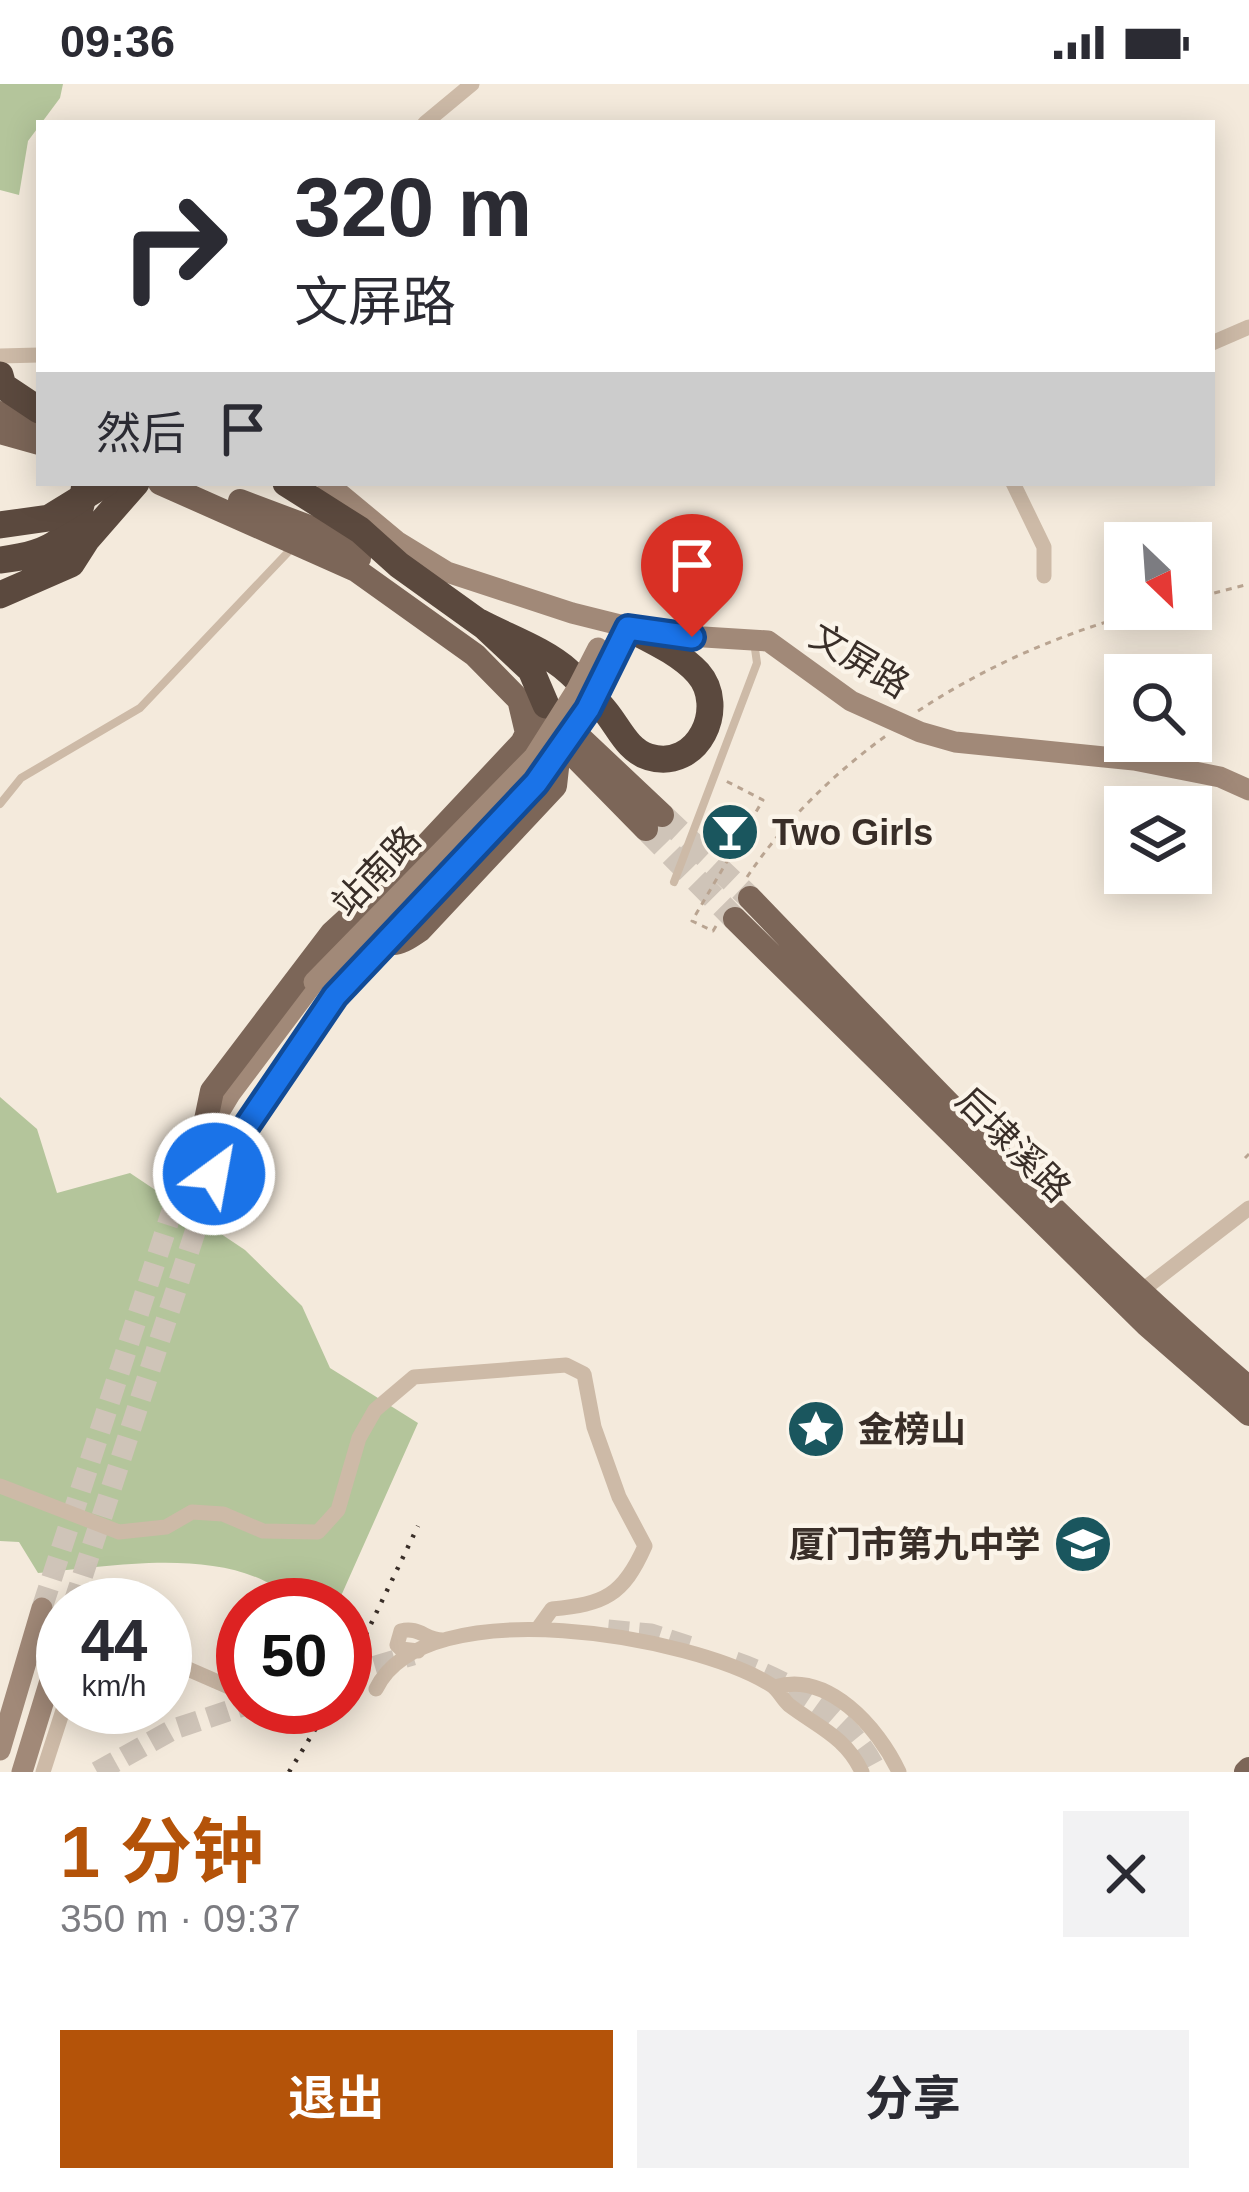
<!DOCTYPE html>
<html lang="zh">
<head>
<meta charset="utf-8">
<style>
  :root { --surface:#fff; --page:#f2f2f3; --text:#2b2b33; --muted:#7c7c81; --accent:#b45309 }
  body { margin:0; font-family:Helvetica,"Noto Sans SC",sans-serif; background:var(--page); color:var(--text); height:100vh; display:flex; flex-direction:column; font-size:45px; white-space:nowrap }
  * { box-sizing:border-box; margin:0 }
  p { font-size:39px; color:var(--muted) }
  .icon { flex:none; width:66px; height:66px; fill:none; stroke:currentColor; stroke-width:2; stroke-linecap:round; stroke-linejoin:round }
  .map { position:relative; height:1688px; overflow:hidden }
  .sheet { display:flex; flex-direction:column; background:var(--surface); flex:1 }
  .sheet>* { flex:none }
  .top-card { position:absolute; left:36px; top:36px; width:1179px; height:366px; border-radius:0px; box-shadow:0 6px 30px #0003; background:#fff; color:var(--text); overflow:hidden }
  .needle { width:78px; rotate:155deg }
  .fabs { position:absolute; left:1104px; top:438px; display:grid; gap:24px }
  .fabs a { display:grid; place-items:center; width:108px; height:108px; border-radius:0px; background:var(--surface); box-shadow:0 6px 30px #0003; font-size:60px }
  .speed { position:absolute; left:36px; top:1494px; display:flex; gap:24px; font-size:60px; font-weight:700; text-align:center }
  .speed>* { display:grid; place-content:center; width:156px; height:156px; border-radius:50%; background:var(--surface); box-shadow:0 6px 30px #0003; line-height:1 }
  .speed small { font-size:30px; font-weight:400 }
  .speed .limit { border:18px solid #d22; background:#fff; color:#111 }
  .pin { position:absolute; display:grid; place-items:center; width:102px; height:102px; color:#fff; margin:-123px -51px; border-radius:50% 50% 50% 0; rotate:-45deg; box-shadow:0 0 12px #0007 }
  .pin .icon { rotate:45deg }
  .me { position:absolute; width:132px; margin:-66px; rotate:32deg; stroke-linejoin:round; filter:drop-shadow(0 0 9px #0008) }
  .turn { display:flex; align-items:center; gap:42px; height:252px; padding:0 60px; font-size:54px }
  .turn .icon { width:156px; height:156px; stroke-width:2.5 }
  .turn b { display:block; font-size:84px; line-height:102px }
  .then { display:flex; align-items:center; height:114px; padding:0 60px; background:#0003; gap:24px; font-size:45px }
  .round { display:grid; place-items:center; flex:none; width:126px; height:126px; border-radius:0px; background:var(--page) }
  .head { display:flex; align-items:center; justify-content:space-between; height:204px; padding:0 60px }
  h1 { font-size:72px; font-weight:700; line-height:90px; color:var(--accent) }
  .primary-button { display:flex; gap:24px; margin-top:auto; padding:24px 60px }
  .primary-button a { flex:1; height:138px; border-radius:0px; background:var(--accent); color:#fff; font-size:48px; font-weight:700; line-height:138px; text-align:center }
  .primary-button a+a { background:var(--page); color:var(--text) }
  .status { display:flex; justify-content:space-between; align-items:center; height:84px; padding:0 60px; background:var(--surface); direction:ltr }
  .status svg { height:33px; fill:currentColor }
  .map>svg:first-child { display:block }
</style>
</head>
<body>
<div class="status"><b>09:36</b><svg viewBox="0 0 49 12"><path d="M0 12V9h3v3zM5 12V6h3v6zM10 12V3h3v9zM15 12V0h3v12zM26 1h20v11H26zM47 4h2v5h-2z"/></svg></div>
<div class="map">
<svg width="1249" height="1688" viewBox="0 0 1249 1688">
  <rect width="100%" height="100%" fill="#f4eadc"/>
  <path fill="#b4c59b" d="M0 0H63L60 14 28 57 19 111 0 106Z
    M0 1013 37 1045 57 1109 130 1089 245 1166 302 1222 330 1284 418 1339 337 1521H297C239 1458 114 1482 38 1489L19 1458 0 1457Z"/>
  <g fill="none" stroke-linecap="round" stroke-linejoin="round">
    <path stroke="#cfc4b8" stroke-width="21" stroke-dasharray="21 10" stroke-linecap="butt" d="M73 1521 214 1090
      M42 1524 187 1081
      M608 1546 651 1550 694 1564
      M735 1578C792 1598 850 1631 877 1688
      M345 1591 413 1571
      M97 1688 174 1645 243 1622"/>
    <path stroke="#cfc4b8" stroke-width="24" stroke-dasharray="24 12" stroke-linecap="butt" d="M662 731 750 814
      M646 745 735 835"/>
    <path stroke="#b9a491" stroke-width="3" stroke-dasharray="6 6" stroke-linecap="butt" d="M1191 515 1249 500
      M918 627C989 580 1069 546 1152 525
      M747 793C784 738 833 690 887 651
      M716 842 713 847 692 837 763 716 724 696
      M1245 1074 1249 1070"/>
    <path stroke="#cdbaa7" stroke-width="8" d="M0 720 21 694 140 624 292 464
      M674 798 757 579 754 558"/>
    <path stroke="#cdbaa7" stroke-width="15" d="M425 39 472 0
      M1212 259 1249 243
      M0 272 39 271
      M1013 399 1044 463V492
      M1140 1208 1249 1124
      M0 1402 119 1448 166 1443 192 1428 223 1430 263 1447 318 1448 338 1426 359 1354 375 1326 414 1293 566 1281 584 1290 594 1343 619 1413 645 1462C623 1512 604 1520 552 1525L539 1543
      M418 1567 401 1565 397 1561 401 1547C419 1542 427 1557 444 1556
      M165 1575 243 1609
      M775 1603C828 1587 878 1643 899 1688
      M376 1605C425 1504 694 1552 771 1601 779 1606 782 1615 789 1621 818 1643 846 1653 862 1688
      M43 1688 64 1623"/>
    <path stroke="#a18978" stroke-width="21" d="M327 399 398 458 447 488 572 529 656 550 768 557 851 617 920 648 955 658 1134 676 1220 693 1249 706
      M187 1081 230 1010 314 898
      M214 1090 335 912
      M0 1666 42 1524
      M22 1688 63 1554"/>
    <path stroke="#7c6658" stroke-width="24" d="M0 329 39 342
      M0 348 39 359
      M160 399 356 486 475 571 646 745
      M240 417 317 446 359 474
      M576 650 662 731
      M750 814C912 982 1072 1153 1249 1304
      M735 835 1147 1241 1249 1330
      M371 848C389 867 401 859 420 846L555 702 559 666
      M202 1055 212 1007 332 849 417 771 522 659 527 649 519 615
      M1246 1688 1249 1685"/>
    <path stroke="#5b493e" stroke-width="27" d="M0 291 3 302 39 326
      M286 399 360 446 399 481 484 542 531 586 546 621
      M0 476C53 470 79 455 85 399
      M0 511 71 480 87 455 136 399
      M479 538C507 553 545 566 568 587 582 599 594 614 606 628 619 644 628 667 649 673 698 688 728 623 698 589 680 569 651 556 628 544"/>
    <path stroke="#392e28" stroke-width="4.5" stroke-dasharray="3 9" stroke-linecap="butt" d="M345 1594 418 1442
      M289 1688 329 1623"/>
    <path stroke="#a18978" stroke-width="21" d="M314 898 534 673 577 605 598 564
      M335 912 536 699 588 625 614 573"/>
    <path stroke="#5b493e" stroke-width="27" d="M0 441 49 434 106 399"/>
  </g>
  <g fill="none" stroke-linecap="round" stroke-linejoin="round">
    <g stroke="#114b97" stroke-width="30">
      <path id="route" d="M214 1090 335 912 536 699 588 625 628 544 692 553"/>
    </g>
    <use href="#route" stroke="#1a73e8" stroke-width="21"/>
  </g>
  <defs>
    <g id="bar-disc" transform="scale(3)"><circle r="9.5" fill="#1a565e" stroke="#fbf4e9"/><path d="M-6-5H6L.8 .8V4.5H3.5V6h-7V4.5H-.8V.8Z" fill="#fff"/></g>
    <g id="sight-disc" transform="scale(3)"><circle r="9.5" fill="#1a565e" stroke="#fbf4e9"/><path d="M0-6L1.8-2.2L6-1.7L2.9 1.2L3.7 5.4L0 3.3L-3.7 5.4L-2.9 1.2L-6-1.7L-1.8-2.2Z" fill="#fff"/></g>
    <g id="school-disc" transform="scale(3)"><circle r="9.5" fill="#1a565e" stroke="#fbf4e9"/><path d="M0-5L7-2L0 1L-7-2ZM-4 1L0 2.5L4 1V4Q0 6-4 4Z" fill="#fff"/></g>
  </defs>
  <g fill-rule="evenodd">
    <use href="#bar-disc" x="730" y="748"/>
    <use href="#sight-disc" x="816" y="1345"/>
    <use href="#school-disc" x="1083" y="1460"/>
  </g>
  <g text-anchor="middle" stroke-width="9" stroke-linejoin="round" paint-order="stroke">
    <g font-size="36" fill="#392e28" stroke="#fbf4e9">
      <text transform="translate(860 576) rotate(31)" y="13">文屏路</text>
      <text transform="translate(376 787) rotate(-46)" y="13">站南路</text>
      <text transform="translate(1014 1060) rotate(45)" y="13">后埭溪路</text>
    </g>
    <g font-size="36" font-weight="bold" fill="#392e28" stroke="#fbf4e9" text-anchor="start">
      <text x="772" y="761">Two Girls</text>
      <text x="858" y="1358">金榜山</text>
      <text x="1041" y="1473" text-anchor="end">厦门市第九中学</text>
    </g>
  </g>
</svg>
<div class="fabs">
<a><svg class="needle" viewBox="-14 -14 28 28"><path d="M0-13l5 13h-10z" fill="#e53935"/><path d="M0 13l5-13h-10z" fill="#7c7c81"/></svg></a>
<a><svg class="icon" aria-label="search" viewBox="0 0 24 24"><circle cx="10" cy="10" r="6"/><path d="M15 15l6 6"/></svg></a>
<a><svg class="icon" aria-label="layers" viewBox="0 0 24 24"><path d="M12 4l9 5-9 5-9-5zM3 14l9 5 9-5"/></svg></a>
</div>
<div class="speed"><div>44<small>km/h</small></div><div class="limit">50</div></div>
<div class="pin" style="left:692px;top:553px;background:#d93025"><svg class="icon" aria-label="arrive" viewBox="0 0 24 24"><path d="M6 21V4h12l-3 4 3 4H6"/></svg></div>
<svg class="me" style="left:214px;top:1090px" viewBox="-20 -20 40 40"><circle r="17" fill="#1a73e8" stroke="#fff" stroke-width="3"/><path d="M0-11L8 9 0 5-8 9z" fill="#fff"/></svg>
<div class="top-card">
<div class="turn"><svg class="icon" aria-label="right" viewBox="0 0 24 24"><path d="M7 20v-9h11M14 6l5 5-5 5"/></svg><div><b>320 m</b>文屏路</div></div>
<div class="then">然后<svg class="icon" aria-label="arrive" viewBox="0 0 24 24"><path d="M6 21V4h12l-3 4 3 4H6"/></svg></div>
</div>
</div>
<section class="sheet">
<div class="head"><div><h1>1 分钟</h1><p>350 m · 09:37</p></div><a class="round"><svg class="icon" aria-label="close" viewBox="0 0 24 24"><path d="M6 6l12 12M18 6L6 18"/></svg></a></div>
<div class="primary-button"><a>退出</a><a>分享</a></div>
</section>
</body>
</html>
